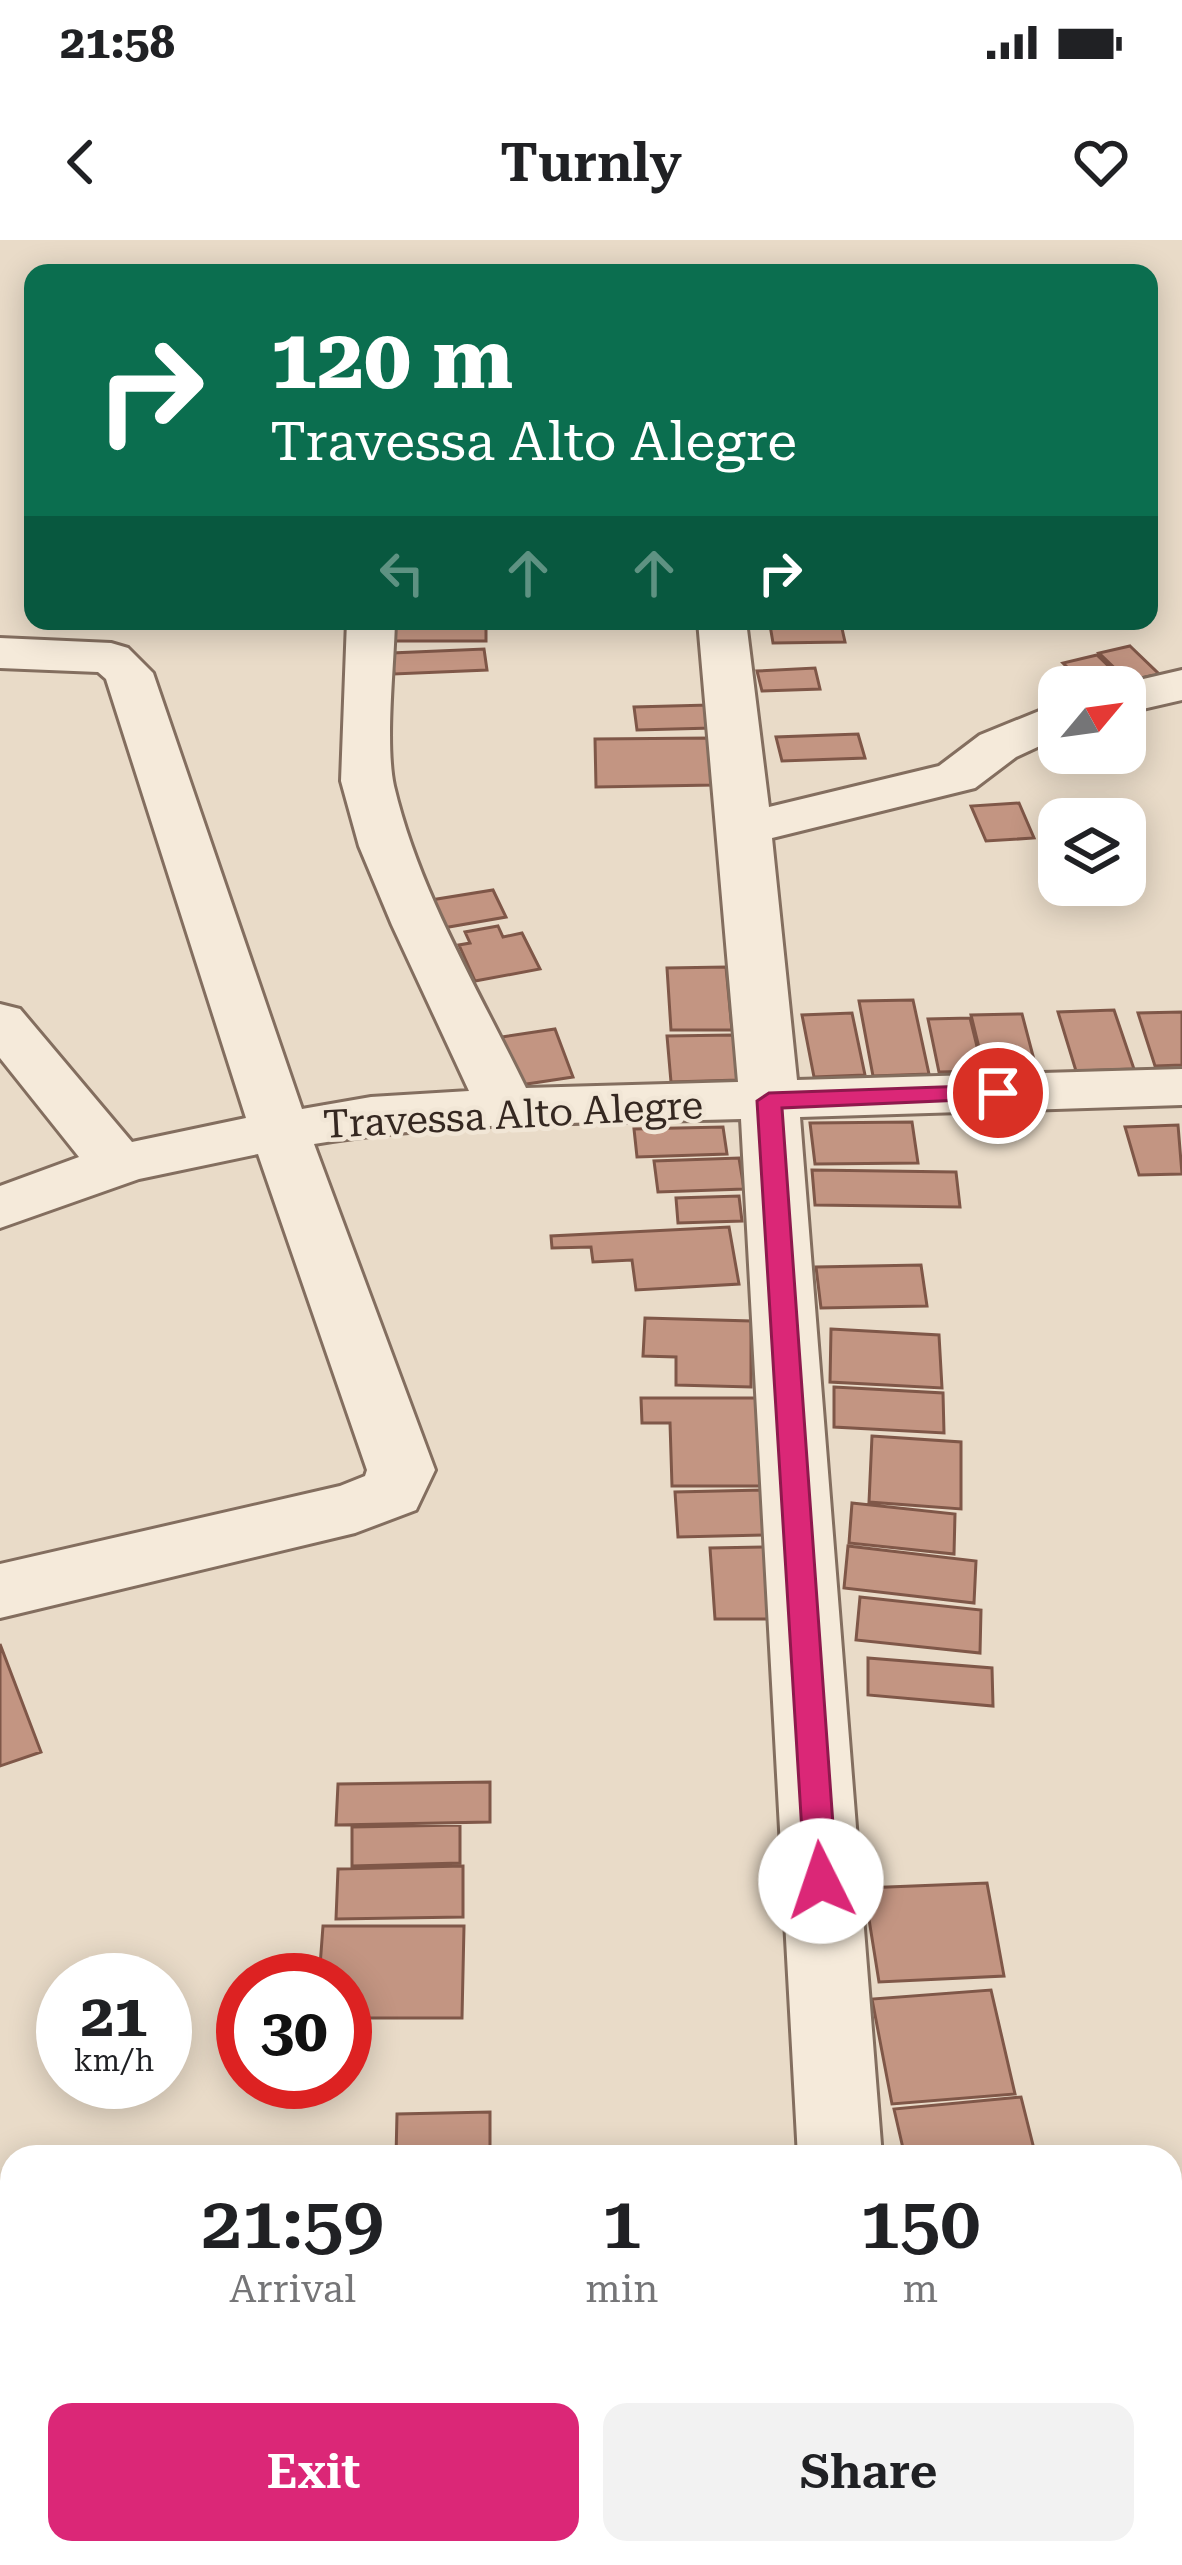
<!DOCTYPE html>
<html lang="en">
<head>
<meta charset="utf-8">
<style>
  :root { --surface:#fff; --page:#f2f2f2; --text:#202124; --muted:#757577; --accent:#db2777 }
  body { margin:0; font-family:"Roboto Serif",serif; background:var(--page); color:var(--text); height:100vh; display:flex; flex-direction:column; font-size:45px; white-space:nowrap }
  * { box-sizing:border-box; margin:0 }
  p { font-size:39px; color:var(--muted) }
  .icon { flex:none; width:66px; height:66px; fill:none; stroke:currentColor; stroke-width:2; stroke-linecap:round; stroke-linejoin:round }
  .map { position:relative; flex:1; overflow:hidden }
  .side { position:absolute; left:0px; top:1905px; width:1182px; height:420px; display:flex; flex-direction:column; background:var(--surface); border-radius:36px 36px 0 0; box-shadow:0 6px 30px #0003 }
  .side>* { flex:none }
  .banner { position:absolute; left:24px; top:24px; width:1134px; height:366px; border-radius:24px; box-shadow:0 6px 30px #0003; background:#0b6e4f; color:#fff; overflow:hidden }
  .needle { width:78px; rotate:61deg }
  .tools { position:absolute; left:1038px; top:426px; display:grid; gap:24px }
  .tools a { display:grid; place-items:center; width:108px; height:108px; border-radius:24px; background:var(--surface); box-shadow:0 6px 30px #0003; font-size:60px }
  .speed { position:absolute; left:36px; top:1713px; display:flex; gap:24px; font-size:60px; font-weight:700; text-align:center }
  .speed>* { display:grid; place-content:center; width:156px; height:156px; border-radius:50%; background:var(--surface); box-shadow:0 6px 30px #0003; line-height:1 }
  .speed small { font-size:30px; font-weight:400 }
  .speed .limit { border:18px solid #d22; background:#fff; color:#111 }
  .pin { position:absolute; display:grid; place-items:center; width:102px; height:102px; color:#fff; margin:-51px; border:6px solid #fff; border-radius:50%; box-shadow:0 3px 12px #0007 }
  .me { position:absolute; width:132px; margin:-66px; rotate:356deg; stroke-linejoin:round; filter:drop-shadow(0 0 9px #0008) }
  .turn { display:flex; align-items:center; gap:42px; height:252px; padding:0 48px; font-size:54px }
  .turn .icon { width:156px; height:156px; stroke-width:2.5 }
  .turn b { display:block; font-size:84px; line-height:102px }
  .lanes { display:flex; align-items:center; height:114px; padding:0 48px; background:#0003; justify-content:center; gap:60px; direction:ltr }
  .lanes .off { opacity:.35 }
  .eta { display:flex; justify-content:space-evenly; align-items:center; height:204px; text-align:center }
  .eta b { font-size:72px; font-weight:600; line-height:84px }
  .button { display:flex; gap:24px; margin-top:auto; padding:24px 48px }
  .button a { flex:1; height:138px; border-radius:24px; background:var(--accent); color:#fff; font-size:48px; font-weight:600; line-height:138px; text-align:center }
  .button a+a { background:var(--page); color:var(--text) }
  .status { display:flex; justify-content:space-between; align-items:center; height:84px; padding:0 60px; background:var(--surface); direction:ltr }
  .status svg { height:33px; fill:currentColor }
  header { display:flex; justify-content:space-between; align-items:center; height:156px; padding:0 48px; background:var(--surface); font-size:54px; font-weight:600 }
  .map>svg:first-child { display:block }
</style>
</head>
<body>
<div class="status"><b>21:58</b><svg viewBox="0 0 49 12"><path d="M0 12V9h3v3zM5 12V6h3v6zM10 12V3h3v9zM15 12V0h3v12zM26 1h20v11H26zM47 4h2v5h-2z"/></svg></div>
<header><svg class="icon" aria-label="back" viewBox="0 0 24 24"><path d="M15 5l-7 7 7 7"/></svg>Turnly<svg class="icon" aria-label="heart" viewBox="0 0 24 24"><path d="M12 20l-8-8c-3-5 5-10 8-4 3-6 11-1 8 4z"/></svg></header>
<div class="map">
<svg width="1182" height="2325" viewBox="0 0 1182 2325">
  <rect width="100%" height="100%" fill="#e9dbc8"/>
  <path fill="#c39582" stroke="#7f5748" stroke-width="3" d="M392 381H486V401H390Z
    M841 384 845 402 773 403 770 385Z
    M1130 406 1159 434 1128 441 1099 413Z
    M484 409 487 430 394 434 392 413Z
    M1097 415 1126 443 1087 447 1063 423Z
    M815 428 820 449 762 451 757 431Z
    M709 465 712 488 637 490 634 467Z
    M858 494 865 518 782 521 776 497Z
    M710 498 715 545 596 547 595 499Z
    M1019 563 1034 598 986 601 971 566Z
    M493 650 506 677 443 688 431 660Z
    M498 686 503 697 522 693 540 729 475 741 459 705 470 703 465 692Z
    M726 727 732 790H671L667 728Z
    M913 760 929 834 873 836 859 761Z
    M1114 770 1134 829 1076 831 1058 772Z
    M1182 772V825L1155 826 1138 773Z
    M852 773 865 835 814 837 802 775Z
    M1022 774 1037 831 985 832 971 775Z
    M970 778 983 831 939 832 928 779Z
    M555 789 573 837 520 845 502 797Z
    M733 795 739 840 671 842 667 796Z
    M912 882 918 923 815 924 810 883Z
    M1178 885 1182 934 1139 935 1125 887Z
    M723 887 727 914 637 917 634 889Z
    M739 918 744 949 658 952 654 921Z
    M812 930 956 932 960 967 815 965Z
    M739 956 742 981 678 983 676 958Z
    M729 987 739 1044 636 1050 632 1020 593 1022 591 1007 552 1008 551 996Z
    M921 1025 927 1066 821 1068 816 1027Z
    M645 1078 751 1081V1147L676 1145V1117L643 1116Z
    M831 1089 939 1095 942 1148 830 1142Z
    M834 1147 943 1153 944 1193 834 1187Z
    M641 1158H756L763 1246H672L670 1183H642Z
    M872 1196 961 1202V1269L869 1262Z
    M764 1250 769 1295 678 1297 675 1252Z
    M852 1263 955 1274 954 1314 849 1303Z
    M848 1306 976 1321 974 1363 844 1348Z
    M766 1307 773 1379H715L710 1308Z
    M860 1357 981 1370 980 1413 856 1400Z
    M0 1404 41 1512 0 1526Z
    M868 1418 992 1428 993 1466 868 1455Z
    M490 1542V1582L336 1585 338 1544Z
    M460 1585V1623L352 1626V1587Z
    M463 1626V1677L336 1679 338 1629Z
    M987 1643 1004 1736 879 1742 864 1648Z
    M323 1686H464L462 1778H345V1740H319Z
    M991 1750 1015 1854 892 1864 872 1759Z
    M1021 1857 1035 1913 905 1917 894 1869Z
    M490 1872V1917H396L397 1874Z
    M12 1970V2052L0 2038V1980Z
    M0 2043 12 2057V2160L8 2164 0 2154Z
    M12 2304V2313H84L100 2325H0Z
    M98 2313H231L221 2325H113Z
    M601 2313H802L803 2314 602 2325Z
    M934 2313H1086L1089 2325H937Z
    M796 2316 797 2325H637Z"/>
  <g fill="none" stroke-linecap="round" stroke-linejoin="round">
    <g stroke="#836e5f" stroke-width="6">
      <path id="street" d="M347 381H395C394 426 385 504 394 546 419 652 479 751 526 848L738 842 698 381H746L769 567 939 526 980 495 1059 463V497L1016 517 975 548 772 598 797 840 1182 829V865L800 877 882 1917H798L741 879C599 883 455 881 314 904L435 1230 416 1270 355 1293 0 1378V1324L340 1246 365 1236 367 1230 258 914 139 939 0 988V946L79 917 0 818V764L20 769 132 902 246 878 106 439 98 432 0 428V398L111 403 128 408 153 433 302 869 371 857 469 851 392 685 359 606 341 541Z
        M1182 430V460L1125 473V447H1109Z
        M12 2205V2303L0 2308V2210Z
        M816 2313H908L909 2325H815Z"/>
    </g>
    <use href="#street" fill="#f5eada" fill-rule="evenodd"/>
  </g>
  <path fill="#db2777" stroke="#8e194d" stroke-width="3" d="M998 845 1007 847V858L782 868 837 1641 832 1651 821 1654 810 1651 805 1641 757 861 769 853Z"/>
  <g text-anchor="middle" stroke-width="9" stroke-linejoin="round" paint-order="stroke">
    <g font-size="39" fill="#352821" stroke="#f1e6d6">
      <text transform="translate(513 874) rotate(-3)" y="14">Travessa Alto Alegre</text>
    </g>
  </g>
</svg>
<div class="tools">
<a><svg class="needle" viewBox="-14 -14 28 28"><path d="M0-13l5 13h-10z" fill="#e53935"/><path d="M0 13l5-13h-10z" fill="#757577"/></svg></a>
<a><svg class="icon" aria-label="layers" viewBox="0 0 24 24"><path d="M12 4l9 5-9 5-9-5zM3 14l9 5 9-5"/></svg></a>
</div>
<div class="speed"><div>21<small>km/h</small></div><div class="limit">30</div></div>
<div class="pin" style="left:998px;top:853px;background:#d93025"><svg class="icon" aria-label="arrive" viewBox="0 0 24 24"><path d="M6 21V4h12l-3 4 3 4H6"/></svg></div>
<svg class="me" style="left:821px;top:1641px" viewBox="-20 -20 40 40"><circle r="19" fill="#fff"/><path d="M0-13L10 11 0 6-10 11z" fill="#db2777"/></svg>
<div class="banner">
<div class="turn"><svg class="icon" aria-label="right" viewBox="0 0 24 24"><path d="M7 20v-9h11M14 6l5 5-5 5"/></svg><div><b>120 m</b>Travessa Alto Alegre</div></div>
<div class="lanes"><svg class="icon off" aria-label="left" viewBox="0 0 24 24"><path d="M17 20v-9H6M10 6l-5 5 5 5"/></svg><svg class="icon off" aria-label="ahead" viewBox="0 0 24 24"><path d="M12 20V5M6 11l6-6 6 6"/></svg><svg class="icon off" aria-label="ahead" viewBox="0 0 24 24"><path d="M12 20V5M6 11l6-6 6 6"/></svg><svg class="icon" aria-label="right" viewBox="0 0 24 24"><path d="M7 20v-9h11M14 6l5 5-5 5"/></svg></div>
</div>
<section class="side">
<div class="eta">
<div><b>21:59</b><p>Arrival</p></div>
<div><b>1</b><p>min</p></div>
<div><b>150</b><p>m</p></div>
</div>
<div class="button"><a>Exit</a><a>Share</a></div>
</section>
</div>
</body>
</html>
